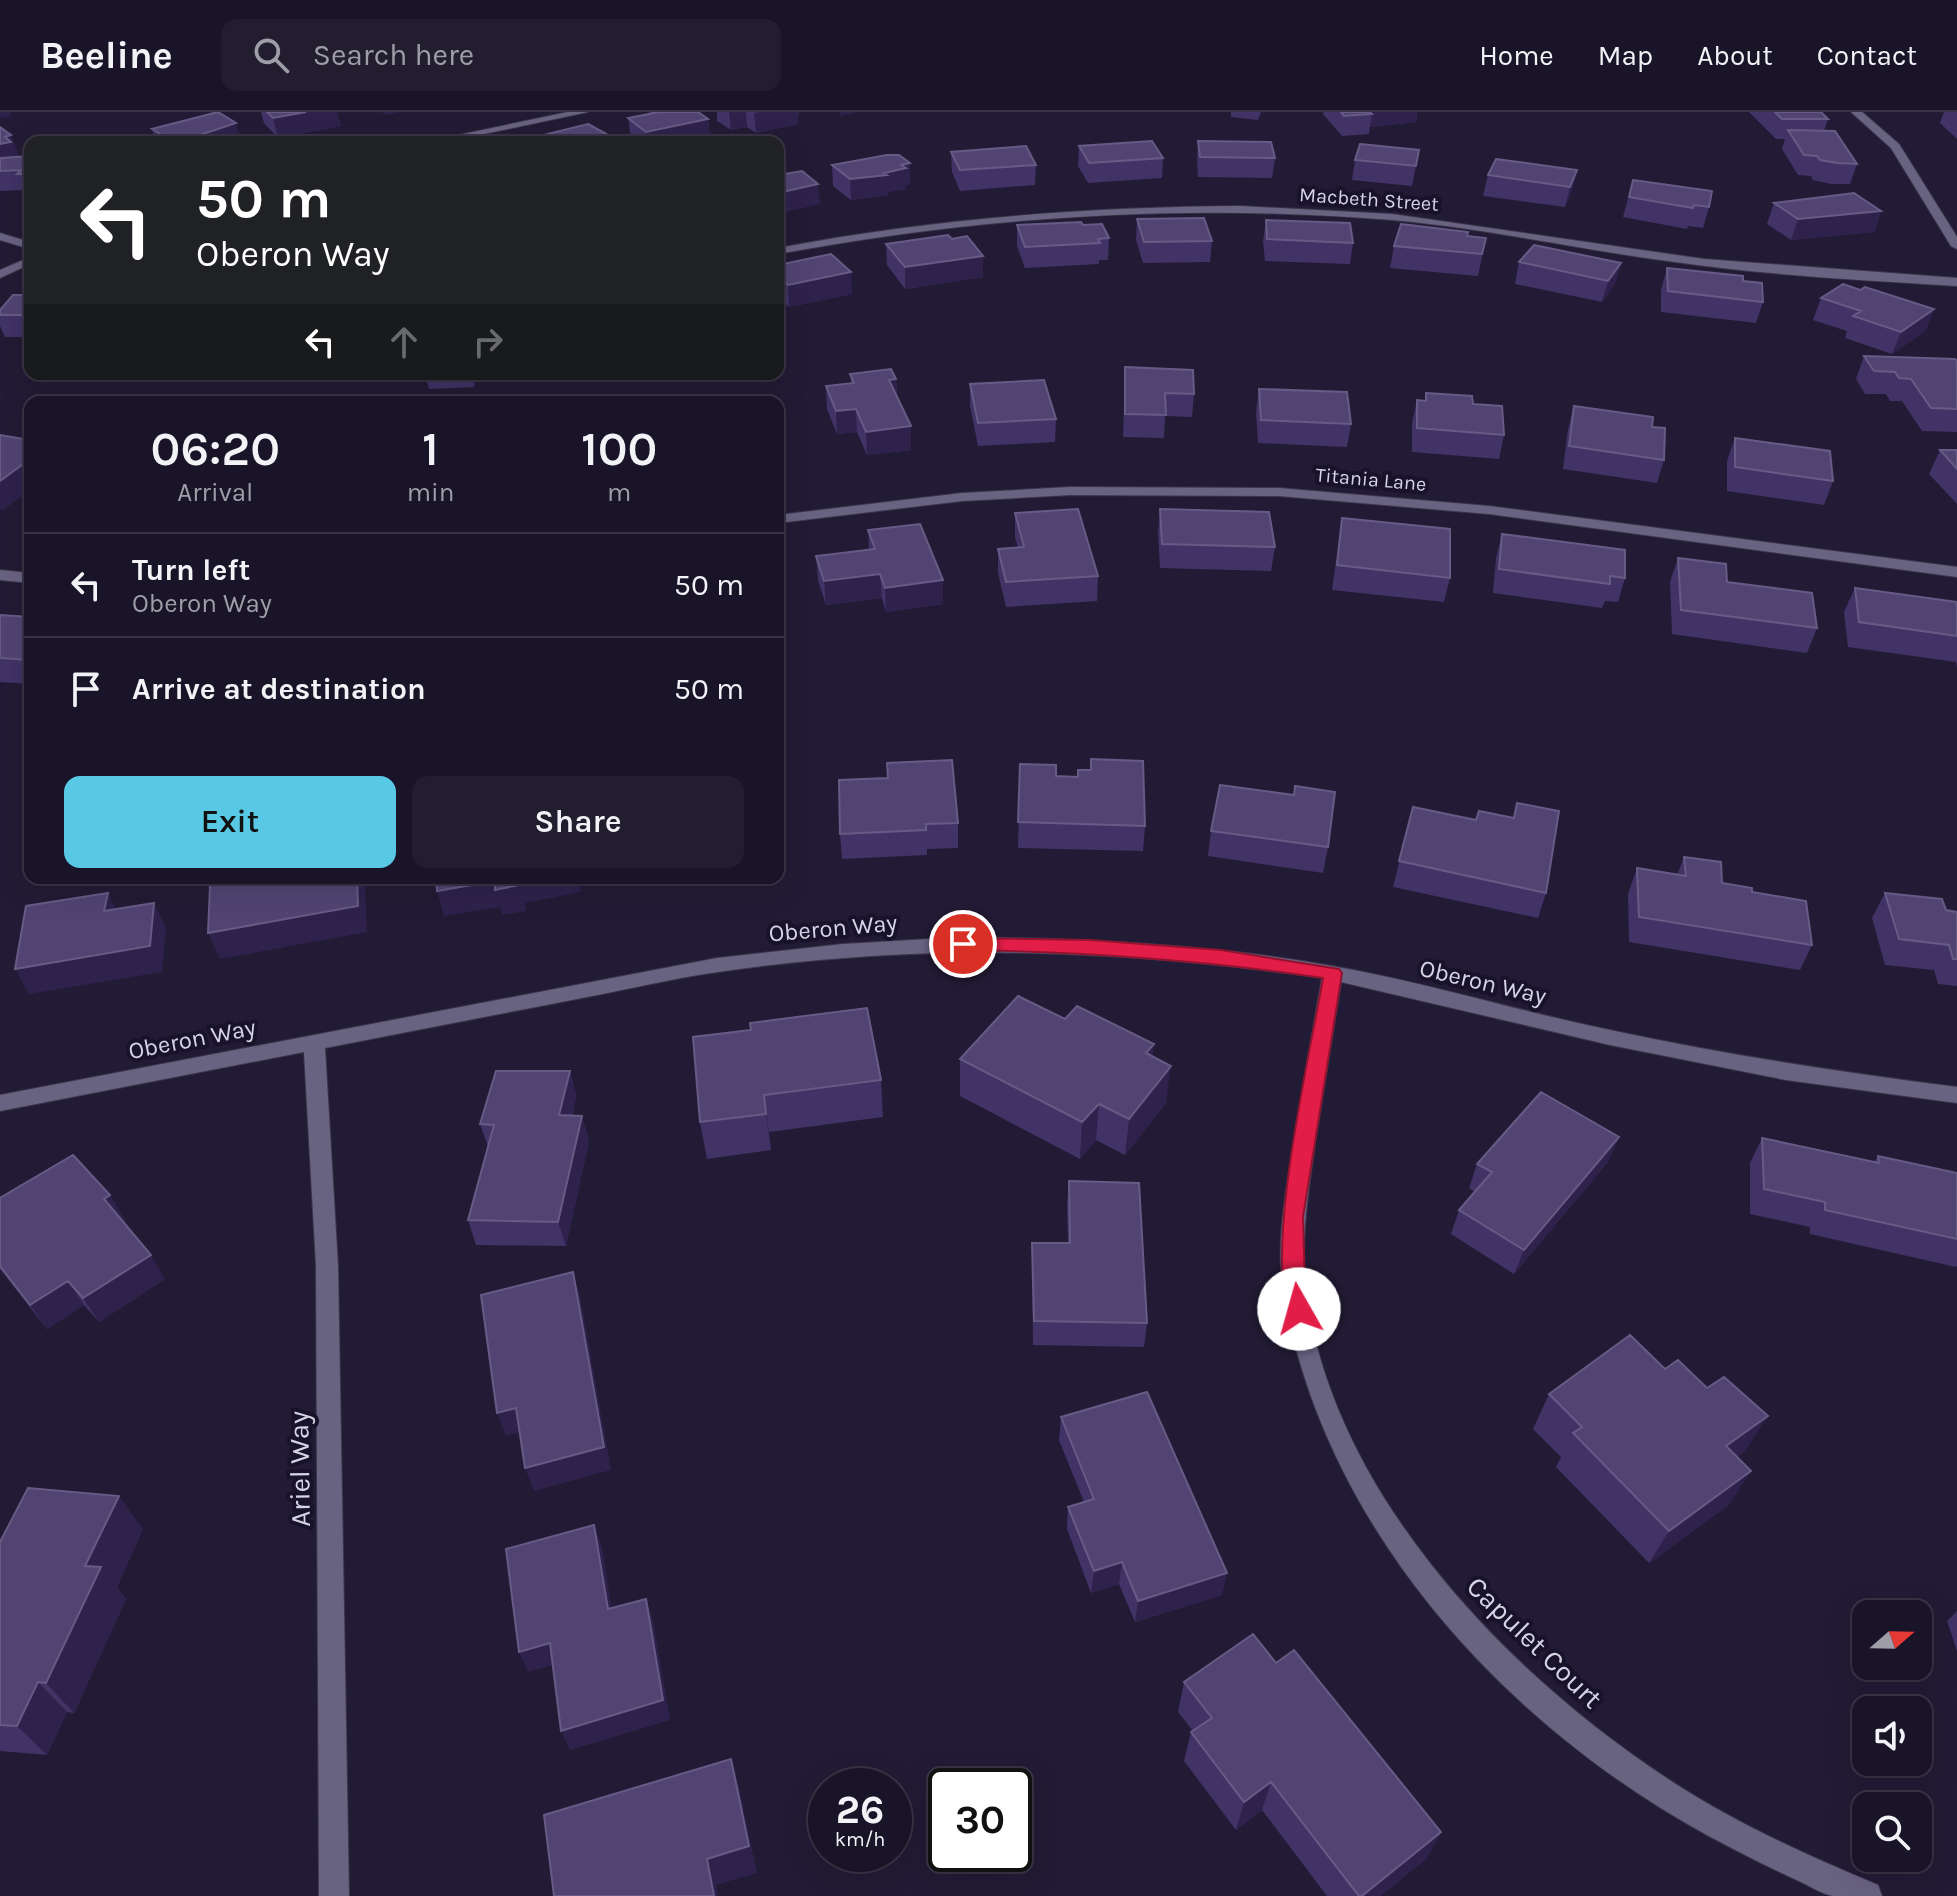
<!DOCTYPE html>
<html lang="en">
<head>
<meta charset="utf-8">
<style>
  :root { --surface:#1a1428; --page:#231d30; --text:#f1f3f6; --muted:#9f9ea8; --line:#383345; --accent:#59c8e4 }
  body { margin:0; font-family:Karla,sans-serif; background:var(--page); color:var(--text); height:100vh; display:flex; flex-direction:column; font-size:30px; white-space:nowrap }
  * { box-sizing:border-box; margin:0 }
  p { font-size:26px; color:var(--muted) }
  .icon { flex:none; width:44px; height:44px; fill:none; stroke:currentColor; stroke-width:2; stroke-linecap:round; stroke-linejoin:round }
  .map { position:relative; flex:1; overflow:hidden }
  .side { position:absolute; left:24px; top:284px; width:760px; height:488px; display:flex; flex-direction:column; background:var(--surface); border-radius:16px; box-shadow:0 8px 32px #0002,0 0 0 2px var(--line) }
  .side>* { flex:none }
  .hud { position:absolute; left:24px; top:24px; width:760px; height:244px; border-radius:16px; box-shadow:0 8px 32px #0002,0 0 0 2px var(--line); background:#202124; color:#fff; overflow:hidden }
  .needle { width:52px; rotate:70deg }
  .controls { position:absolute; left:1852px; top:1488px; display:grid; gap:16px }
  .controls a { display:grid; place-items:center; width:80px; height:80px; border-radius:16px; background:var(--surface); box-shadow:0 8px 32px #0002,0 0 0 2px var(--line); font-size:40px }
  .speed { position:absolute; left:808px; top:1656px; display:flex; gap:16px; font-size:40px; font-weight:700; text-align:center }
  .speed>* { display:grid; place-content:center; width:104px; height:104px; border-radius:50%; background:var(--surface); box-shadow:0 8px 32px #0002,0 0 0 2px var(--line); line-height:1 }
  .speed small { font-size:20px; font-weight:400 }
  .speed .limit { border:4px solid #111; border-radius:12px; background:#fff; color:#111 }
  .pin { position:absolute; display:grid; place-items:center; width:68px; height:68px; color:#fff; margin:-34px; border:4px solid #fff; border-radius:50%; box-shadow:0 2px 8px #0007 }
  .me { position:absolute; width:88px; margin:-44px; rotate:353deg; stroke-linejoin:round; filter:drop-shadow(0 0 6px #0008) }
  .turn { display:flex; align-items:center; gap:28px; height:168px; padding:0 40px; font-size:36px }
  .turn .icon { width:104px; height:104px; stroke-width:2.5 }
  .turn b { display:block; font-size:56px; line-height:68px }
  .lanes { display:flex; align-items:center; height:76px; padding:0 40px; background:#0003; justify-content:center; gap:40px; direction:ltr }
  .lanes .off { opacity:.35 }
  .eta { display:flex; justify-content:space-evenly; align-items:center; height:136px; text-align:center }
  .eta b { font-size:48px; font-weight:600; line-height:56px }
  .primary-button { display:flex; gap:16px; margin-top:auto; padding:16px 40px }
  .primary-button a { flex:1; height:92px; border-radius:16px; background:var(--accent); color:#111; font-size:32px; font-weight:600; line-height:92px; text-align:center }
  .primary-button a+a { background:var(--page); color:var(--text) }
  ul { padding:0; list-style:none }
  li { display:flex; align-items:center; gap:24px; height:104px; padding:0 40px; border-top:2px solid var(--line) }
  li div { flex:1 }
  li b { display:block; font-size:30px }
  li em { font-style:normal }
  header { display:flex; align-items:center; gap:48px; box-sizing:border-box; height:112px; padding:0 40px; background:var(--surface); border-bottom:2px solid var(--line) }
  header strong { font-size:38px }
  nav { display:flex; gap:44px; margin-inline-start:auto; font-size:28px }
  .search { width:560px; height:72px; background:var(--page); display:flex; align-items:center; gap:20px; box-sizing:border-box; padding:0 28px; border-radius:16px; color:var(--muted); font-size:30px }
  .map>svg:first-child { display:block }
</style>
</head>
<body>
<header>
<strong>Beeline</strong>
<div class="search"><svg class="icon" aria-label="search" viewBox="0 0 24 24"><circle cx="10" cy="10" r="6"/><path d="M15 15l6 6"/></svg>Search here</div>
<nav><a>Home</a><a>Map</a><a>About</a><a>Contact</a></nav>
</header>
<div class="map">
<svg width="1957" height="1784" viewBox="0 0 1957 1784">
  <rect width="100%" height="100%" fill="#221b35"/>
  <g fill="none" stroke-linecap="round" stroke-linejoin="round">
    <g stroke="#3c364c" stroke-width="2">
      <path id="street" d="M568 0H588L446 30H425Z
        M1851 0H1862L1899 32 1957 125V137L1951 134 1891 36Z
        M1240 94 1392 102 1704 147 1957 166V174C1860 168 1763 163 1668 149 1576 137 1485 116 1392 108 1187 91 981 104 778 142V136C931 107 1084 95 1240 94Z
        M0 121 30 130V137L0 128Z
        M30 145V152L0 166V158Z
        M1070 375 1279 376 1489 394 1957 455V465L1489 402 1279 384 1070 383 962 389 778 411V403L962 381Z
        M0 458 30 461V471L0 468Z
        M963 825C1086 827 1210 832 1332 854 1425 870 1517 899 1610 918 1725 943 1841 960 1957 975V991L1786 968 1610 933 1341 870C1332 924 1324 977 1315 1031 1309 1076 1301 1123 1305 1169 1326 1374 1503 1559 1668 1667 1733 1710 1806 1743 1878 1773L1882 1784C1866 1784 1848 1784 1833 1784 1822 1782 1810 1774 1799 1769 1768 1755 1737 1739 1707 1723 1502 1611 1320 1411 1283 1175 1276 1129 1286 1080 1293 1035 1302 979 1312 923 1322 866 1118 837 923 830 718 860 674 866 630 877 587 885 499 902 412 919 325 936L338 1154 349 1784H319L316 1154 304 940 0 999V983L717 846 843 832Z"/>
    </g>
    <use href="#street" fill="#696382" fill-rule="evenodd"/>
  </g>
  <path fill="#413366" d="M261 0H337L341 14 278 26 264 11Z
    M649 0H698L708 7 710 27 694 30H637L631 25 628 6 649 2Z
    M717 0H799V3L797 4 798 12 756 21 747 15 731 18 717 9Z
    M1231 0H1261L1258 8 1231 5Z
    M1323 0H1417L1416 10 1370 15 1369 22 1342 24 1323 2Z
    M1749 0H1821L1828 7 1824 19 1857 52 1850 72H1831L1813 68 1811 64 1798 63 1782 37 1785 27H1776Z
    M1944 0H1957V27L1940 11Z
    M0 15 19 43 17 45 30 44V82H25L24 78 0 79Z
    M152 17 241 30H156Z
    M1198 29 1275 46 1272 66 1198 65 1197 49Z
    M1079 34 1163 46 1162 66 1088 71 1078 54Z
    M1419 38 1412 74 1352 68 1355 48Z
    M951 40 1036 53 1035 73 960 79 952 60Z
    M910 51V72L906 73V77L887 80 888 83 851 88 833 74 832 53Z
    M1577 58 1572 78 1565 95 1483 84 1488 63Z
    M1633 68 1709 95 1703 116 1688 114 1687 117 1623 105Z
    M1774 91 1881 99 1874 120 1791 128 1767 112Z
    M1137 107 1212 129 1210 150 1143 151 1136 128Z
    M1266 108 1353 131 1350 152 1265 149 1263 129Z
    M1017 113H1083L1109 126 1108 148H1099V152L1025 156 1017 134Z
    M1486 126 1478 164 1390 156 1394 134Z
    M886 132 983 165 905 177 887 153Z
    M1519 150 1621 151 1615 172 1602 190 1515 172Z
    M778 153 852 182 789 195 778 184Z
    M1667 156 1743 169 1763 190 1756 211 1661 200V178Z
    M1860 178 1934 197 1925 219 1892 242 1845 226 1847 219 1813 208 1821 186Z
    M30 183V225H5L0 214V198Z
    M1864 244 1957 249V320L1922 319 1902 289H1890L1886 282H1865L1856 267Z
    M1125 255 1194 282 1192 305 1165 304 1164 326 1123 325Z
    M425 262H477L474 275 429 277Z
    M850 262 896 267 897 286 911 338 867 343 857 320 837 322 827 297 826 274 851 271Z
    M970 272 1056 307 1055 330 978 334 970 294Z
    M1259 277 1351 312 1347 335 1258 331 1256 300Z
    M1426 281 1473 292 1504 323 1499 347 1412 340V311L1417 288 1425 289Z
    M1574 294 1652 315 1664 348 1657 371 1563 357 1568 317Z
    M1735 326 1833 369 1824 393 1727 379V349Z
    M1940 338H1957V392L1929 362Z
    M1160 397 1275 435 1271 459 1160 456 1158 421Z
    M1015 401 1098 464 1097 489 1006 495 998 461V437L1018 436 1015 425Z
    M1342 406 1450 466 1444 490 1332 478Z
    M868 418 943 468V492L886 500 882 486 826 493 818 468 816 444 869 437Z
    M1502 422 1625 466 1618 490 1605 489 1602 496 1493 481 1496 446Z
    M1678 446 1817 516 1807 541 1672 522 1670 470Z
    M1855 476 1957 490V556L1956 550 1848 535 1844 500Z
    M0 503 30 505V572L0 570Z
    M1020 652 1056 664 1145 714 1143 739 1018 736Z
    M839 668 958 711V736L927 737V743L842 747 840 722Z
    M1517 691 1546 781 1538 806 1393 775 1413 695 1476 708 1513 706Z
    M1211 719 1328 735 1323 761 1208 744Z
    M1684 745 1722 771 1752 780 1812 833 1800 858 1629 830 1628 782 1637 756 1677 763Z
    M1885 781 1946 798 1957 800V874L1938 872 1934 858 1885 853 1872 806Z
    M1065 907 1152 945 1166 991 1125 1043 1096 1028 1080 1047 960 984V947Z
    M693 925 881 968 883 1005 769 1020 771 1038 707 1047 700 1010Z
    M570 959 576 984 572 1004H582L589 1029 566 1134 476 1133 468 1108 488 1035 480 1012Z
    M1619 1025 1608 1050 1514 1162 1451 1122 1459 1098 1475 1080 1469 1076 1477 1052Z
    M1762 1026 1874 1050 1878 1044 1957 1061V1154L1956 1155 1810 1122V1115L1750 1102V1051Z
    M1069 1069 1147 1211 1144 1235 1033 1233 1032 1131H1068L1067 1093Z
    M0 1086 125 1108 123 1110 165 1167 99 1210 84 1193 47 1217 0 1157Z
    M1549 1282 1746 1338 1737 1345 1730 1392 1649 1451 1556 1355 1561 1345 1533 1317Z
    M1061 1305 1222 1483 1135 1510 1119 1472 1091 1481 1067 1417 1068 1395 1084 1390 1059 1328Z
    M143 1417 117 1475 126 1487 74 1601 67 1600 47 1643 0 1639V1430Z
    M1957 1499V1539L1947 1509Z
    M1276 1551 1441 1720 1426 1747 1380 1784H1327L1262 1698 1236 1718 1184 1649 1191 1620 1193 1619 1178 1600 1184 1570Z"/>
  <path fill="#2e224c" d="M0 0H10V5L0 6Z
    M306 0H337L341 14 278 26 273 6Z
    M383 0H401L384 3Z
    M729 0H746L747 15 731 18Z
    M761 0H799V3L797 4 798 12 756 21 754 1Z
    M840 0H857L840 4Z
    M1366 0H1417L1416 10 1370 15 1372 2Z
    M708 7 710 27 694 30H647L646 20Z
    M236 11 241 30H170V28Z
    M11 23 19 43 16 44 19 50 0 54V32L5 25Z
    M608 23 609 30H579Z
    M910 51V72L906 73V77L887 80 888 83 851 88 850 67 884 61 901 53Z
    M1577 58 1572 78 1565 95 1570 75Z
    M818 72 820 92 778 102V81Z
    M1881 99 1874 120 1791 128 1798 107Z
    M983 144V165L905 177V155Z
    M1621 151 1615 172 1602 190 1608 169Z
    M851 160 852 182 789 195 788 173Z
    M1934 197 1925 219 1892 242 1901 220Z
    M472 262H477L474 275Z
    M896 267 897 290 889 268Z
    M856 297 857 320 837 322 836 299Z
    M911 314V338L867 343 866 320Z
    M30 347V378L2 399 0 396V369Z
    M880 462 882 486 826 493 824 469Z
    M943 468V492L886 500 885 476Z
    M357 766H362L365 773 367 820 220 847 208 821Z
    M518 766H579L581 780 525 791 526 799 502 803 500 795 444 804 437 779Z
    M649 766H677L650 772Z
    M108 781 120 806 104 799Z
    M154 791 166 816 162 860 29 882 15 857Z
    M1154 932 1150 969 1146 941Z
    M1171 954 1166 991 1125 1043 1129 1007Z
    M570 959 576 984 566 1029 559 1003Z
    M764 983 769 1020 771 1038 766 1002Z
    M1099 992 1096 1028 1080 1047 1082 1010Z
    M582 1004 589 1029 566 1134 558 1110Z
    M1619 1025 1608 1050 1514 1162 1524 1138Z
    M110 1083 125 1108 119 1112 104 1087Z
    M151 1143 165 1167 99 1210 83 1186Z
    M573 1160 580 1184 611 1358 534 1379 525 1356Z
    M68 1169 84 1193 47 1217 30 1193Z
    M516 1296 524 1319 506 1324 497 1301Z
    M1768 1304 1746 1338 1705 1368 1726 1334Z
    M1751 1359 1730 1392 1649 1451 1669 1419Z
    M119 1384 143 1417 117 1475 126 1487 74 1601 46 1571 85 1454Z
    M594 1413 602 1435 615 1518 608 1497Z
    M1122 1450 1119 1472 1091 1481 1094 1459Z
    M1227 1461 1222 1483 1135 1510 1138 1489Z
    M646 1487 653 1508 670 1608 570 1638 561 1619Z
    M550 1531 558 1552 528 1560 519 1540Z
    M38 1570 67 1600 47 1643 17 1614Z
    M731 1647 739 1675 757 1761 716 1773 718 1784H714L707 1747Z
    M1271 1670 1262 1698 1236 1718 1244 1690Z
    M1441 1720 1426 1747 1380 1784H1362Z"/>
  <path fill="#514473" stroke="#665b85" stroke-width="2" d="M218 0 236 11 197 24 170 28 152 17Z
    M267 0H306L273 6Z
    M652 0H698L708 7 646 20 628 6 654 1Z
    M1341 0H1370L1372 2 1344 4Z
    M1775 0H1821L1828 7H1782Z
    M588 12 608 23 579 30H544L535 25Z
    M0 15 11 23 5 25 11 30 0 32Z
    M1788 18 1835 19 1857 52 1838 51 1820 48 1817 44 1804 43Z
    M1152 29 1163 46 1089 51 1079 34Z
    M1198 29 1271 30 1275 46 1200 45Z
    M1360 32 1419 38 1416 54 1355 48Z
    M1026 34 1036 53 960 58 951 40Z
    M887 43H899L910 51 901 53 906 56 884 61 887 63 850 67 832 53Z
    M30 44V62H17L21 58 0 59V48L1 46Z
    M1496 47 1577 58 1570 75 1488 63Z
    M802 59 818 72 778 81V63Z
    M1633 68 1712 79 1709 95 1694 93 1693 96 1629 85Z
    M1854 81 1881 99 1798 107 1774 91Z
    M1204 106 1212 129 1144 130 1137 107Z
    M1266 108 1350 111 1353 131 1267 127Z
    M1081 110 1083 113 1102 112 1109 126 1098 127 1100 131 1025 135 1017 113Z
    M1401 112 1468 120 1467 124 1486 126 1482 142 1394 134Z
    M948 123 952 127 967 124 983 144 905 155 886 132Z
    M1534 133 1621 151 1608 169 1519 150Z
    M831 142 851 160 788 173 778 164V153Z
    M1667 156 1743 164V169L1762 171 1763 190 1668 179Z
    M1843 172 1860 178 1865 175 1934 197 1901 220 1853 204 1861 199 1821 186Z
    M13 183H30V203H0V198Z
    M1864 244 1955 247 1957 249V297L1931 296 1911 267 1899 266 1895 260 1874 259Z
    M1125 255 1193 258 1194 282 1165 281 1166 303 1125 302Z
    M891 257 896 267 889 268 911 314 866 320 856 297 836 299 826 274 854 271 850 262Z
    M1044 268 1056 307 978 311 970 272Z
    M1259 277 1347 280 1351 312 1261 308Z
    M1426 281 1472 284 1473 292 1502 294 1504 323 1417 316V288L1426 289Z
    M1574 294 1653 305 1652 315 1665 316 1664 348 1569 334Z
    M0 323 30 328V347L0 369Z
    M1735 326 1830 339 1833 369 1735 355Z
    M1940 338H1957V357Z
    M1078 397 1098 464 1006 470 998 437 1024 435 1015 401Z
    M1160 397 1269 400 1275 435 1162 432Z
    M1342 406 1450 417V466L1337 453Z
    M920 412 943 468 885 476 880 462 824 469 816 444 875 437 868 418Z
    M1502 422 1625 438V466L1610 464V472L1499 457Z
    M1678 446 1726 452 1727 470 1812 481 1817 516 1681 498Z
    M1855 476 1957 490V524L1859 510Z
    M0 503 30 505V548L0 546Z
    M1091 647 1143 649 1145 714 1018 710 1020 652 1056 653V664L1078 665V658H1091Z
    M952 648 958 711 926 712V718L840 722 839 668 888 666 887 651Z
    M1220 673 1294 683 1295 674 1335 680 1328 735 1211 719Z
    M1517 691 1559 699 1546 781 1399 749 1413 695 1476 708 1479 699 1514 706Z
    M1684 745 1721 750 1722 771 1752 776V780L1806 789 1812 833 1639 805 1637 756 1686 764Z
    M251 766H357L358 794 208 821 210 773Z
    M436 766H518L519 773 495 778V769L437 779Z
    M108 781 104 799 154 791 150 834 15 857 26 794Z
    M1885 781 1942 787 1946 798 1957 800V847H1953L1949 833 1899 827Z
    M1018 884 1065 907 1077 894 1154 932 1146 941 1171 954 1129 1007 1099 992 1082 1010 960 947Z
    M867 896 881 968 764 983 766 1002 700 1010 693 925 751 918 750 911Z
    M496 959H570L559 1003 582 1004 558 1110 468 1108 494 1013 480 1012Z
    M1541 980 1619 1025 1524 1138 1459 1098 1492 1060 1477 1052Z
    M1762 1026 1879 1051 1878 1044 1957 1061V1127L1825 1098V1090L1764 1077Z
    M73 1043 110 1083 104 1087 151 1143 83 1186 68 1169 30 1193 0 1154V1086Z
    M1069 1069 1139 1071 1147 1211 1034 1209 1032 1131H1070Z
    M573 1160 604 1335 525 1356 516 1296 497 1301 481 1183Z
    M1630 1223 1665 1257 1678 1248 1707 1276 1724 1265 1768 1304 1726 1334 1751 1359 1669 1419 1573 1321 1582 1315 1549 1282Z
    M1147 1280 1227 1461 1138 1489 1122 1450 1094 1459 1068 1395 1094 1387 1061 1305Z
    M28 1376 119 1384 85 1454 101 1455 46 1571 38 1570 17 1614 0 1613V1430Z
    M594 1413 608 1497 646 1487 663 1588 561 1619 550 1531 519 1540 506 1437Z
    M1253 1522 1276 1551 1294 1538 1441 1720 1362 1784H1359L1271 1670 1244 1690 1191 1620 1212 1606 1184 1570Z
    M731 1647 749 1734 707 1747 714 1784H554L544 1703Z"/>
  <path fill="#e11d48" stroke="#92132f" stroke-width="2" d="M963 826 1090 828 1221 838 1339 857 1342 861 1303 1105 1305 1172 1309 1197 1306 1204 1299 1206 1291 1204C1262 1144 1311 938 1323 866 1202 848 1086 840 963 838L955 832Z"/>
  <g text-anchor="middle" stroke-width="8" stroke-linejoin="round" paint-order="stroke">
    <g font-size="20" fill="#d6d3e4" stroke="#18122b">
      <text transform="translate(1369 87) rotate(4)" y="7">Macbeth Street</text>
      <text transform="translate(1371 367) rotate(5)" y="7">Titania Lane</text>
    </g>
    <g font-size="24" fill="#d6d3e4" stroke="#18122b">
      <text transform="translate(833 816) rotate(-5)" y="8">Oberon Way</text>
      <text transform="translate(1483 870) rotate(13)" y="8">Oberon Way</text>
      <text transform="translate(192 927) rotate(-11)" y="8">Oberon Way</text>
    </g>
    <g font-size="28" fill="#d6d3e4" stroke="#18122b">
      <text transform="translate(299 1357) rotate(-91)" y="10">Ariel Way</text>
      <text transform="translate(1535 1530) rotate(44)" y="10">Capulet Court</text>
    </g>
  </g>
</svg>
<div class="controls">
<a><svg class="needle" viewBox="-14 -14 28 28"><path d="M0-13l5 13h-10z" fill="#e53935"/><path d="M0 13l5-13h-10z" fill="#9f9ea8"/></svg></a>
<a><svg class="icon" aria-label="sound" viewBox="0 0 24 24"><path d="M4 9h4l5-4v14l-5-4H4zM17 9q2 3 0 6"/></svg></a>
<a><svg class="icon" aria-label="search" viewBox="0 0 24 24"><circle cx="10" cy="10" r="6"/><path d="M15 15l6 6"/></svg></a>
</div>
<div class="speed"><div>26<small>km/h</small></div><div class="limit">30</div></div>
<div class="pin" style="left:963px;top:832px;background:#d93025"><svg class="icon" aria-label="arrive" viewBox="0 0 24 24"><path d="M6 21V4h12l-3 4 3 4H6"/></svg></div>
<svg class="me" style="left:1299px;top:1197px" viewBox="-20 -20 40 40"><circle r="19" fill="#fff"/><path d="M0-13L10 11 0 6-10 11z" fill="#e11d48"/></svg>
<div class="hud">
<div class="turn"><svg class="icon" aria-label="left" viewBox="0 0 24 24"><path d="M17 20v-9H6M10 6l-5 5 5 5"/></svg><div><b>50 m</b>Oberon Way</div></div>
<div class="lanes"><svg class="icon" aria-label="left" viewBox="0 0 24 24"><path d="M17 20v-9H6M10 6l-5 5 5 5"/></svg><svg class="icon off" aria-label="ahead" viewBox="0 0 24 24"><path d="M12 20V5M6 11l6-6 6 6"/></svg><svg class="icon off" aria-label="right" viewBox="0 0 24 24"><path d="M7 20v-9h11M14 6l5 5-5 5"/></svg></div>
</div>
<section class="side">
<div class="eta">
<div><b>06:20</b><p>Arrival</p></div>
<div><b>1</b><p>min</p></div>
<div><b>100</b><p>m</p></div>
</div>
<ul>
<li><svg class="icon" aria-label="left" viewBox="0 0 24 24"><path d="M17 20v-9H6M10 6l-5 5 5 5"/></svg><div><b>Turn left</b><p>Oberon Way</p></div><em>50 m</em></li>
<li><svg class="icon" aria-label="arrive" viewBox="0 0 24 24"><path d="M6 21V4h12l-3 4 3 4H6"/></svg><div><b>Arrive at destination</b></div><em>50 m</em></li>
</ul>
<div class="primary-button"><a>Exit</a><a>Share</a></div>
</section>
</div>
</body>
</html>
